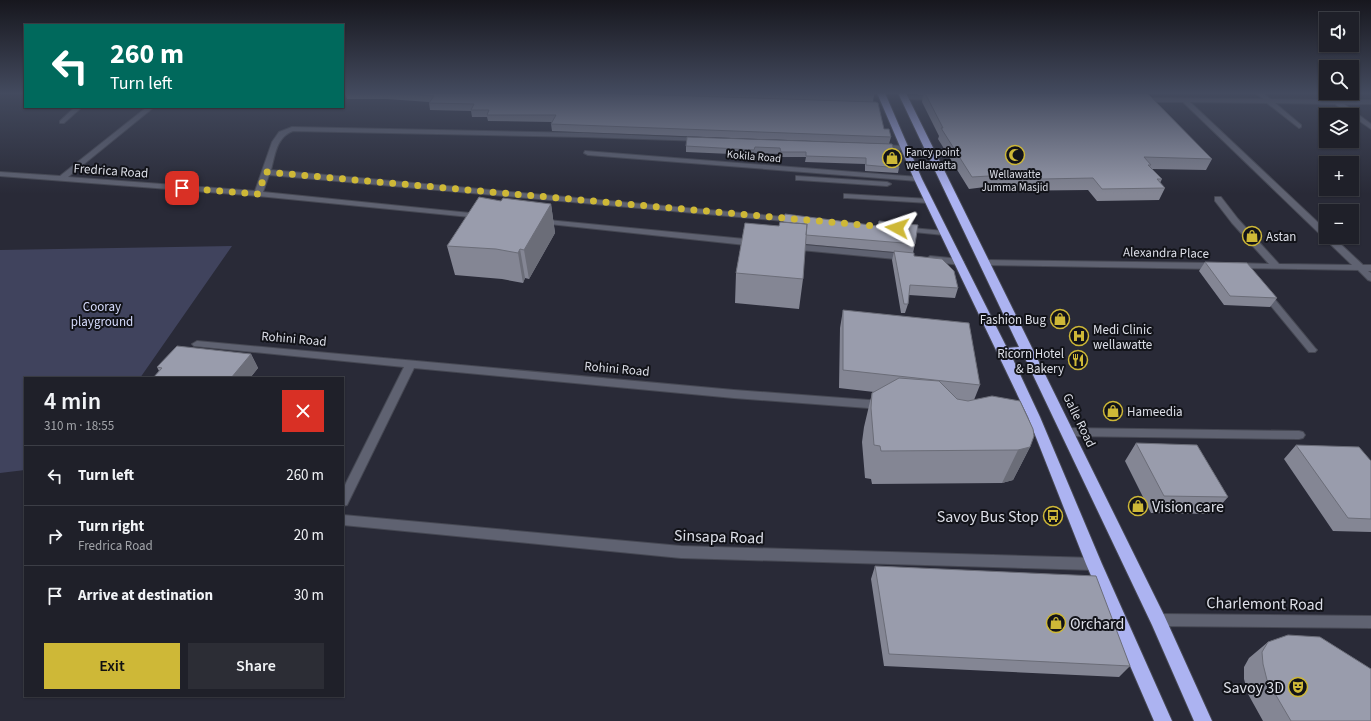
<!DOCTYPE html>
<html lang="en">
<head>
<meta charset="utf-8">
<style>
  :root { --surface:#1f2029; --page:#2c2d35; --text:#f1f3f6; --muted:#a1a3a8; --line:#3c3e46; --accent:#ceb837 }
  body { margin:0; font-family:"Source Sans 3",sans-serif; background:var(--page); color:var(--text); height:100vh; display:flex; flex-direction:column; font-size:15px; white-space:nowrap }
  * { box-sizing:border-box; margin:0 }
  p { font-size:13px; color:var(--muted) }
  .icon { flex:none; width:22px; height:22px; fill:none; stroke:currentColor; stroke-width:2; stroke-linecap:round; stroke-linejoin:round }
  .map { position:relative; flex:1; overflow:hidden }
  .side { position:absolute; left:24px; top:377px; width:320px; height:320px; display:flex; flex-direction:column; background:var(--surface); border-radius:0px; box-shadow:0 1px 3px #0004,0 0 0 1px var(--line) }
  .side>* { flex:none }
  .top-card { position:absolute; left:24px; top:24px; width:320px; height:84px; border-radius:0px; box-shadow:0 1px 3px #0004,0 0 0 1px var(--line); background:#00695c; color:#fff; overflow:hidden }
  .buttons { position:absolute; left:1319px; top:12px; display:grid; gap:8px }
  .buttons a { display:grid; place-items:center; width:40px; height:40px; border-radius:0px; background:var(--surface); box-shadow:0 1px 3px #0004,0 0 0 1px var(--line); font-size:20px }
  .pin { position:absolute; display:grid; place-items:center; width:34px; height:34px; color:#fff; margin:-17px; border-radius:8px; box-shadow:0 2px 6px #0006 }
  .me { position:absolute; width:44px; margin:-22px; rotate:275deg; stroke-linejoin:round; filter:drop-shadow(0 0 3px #0008) }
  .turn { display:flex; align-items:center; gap:14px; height:84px; padding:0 20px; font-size:18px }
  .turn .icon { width:52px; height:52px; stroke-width:2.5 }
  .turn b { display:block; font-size:28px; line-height:34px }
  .round { display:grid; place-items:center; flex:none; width:42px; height:42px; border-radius:0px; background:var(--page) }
  .head { display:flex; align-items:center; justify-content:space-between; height:68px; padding:0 20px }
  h1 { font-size:24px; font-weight:600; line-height:30px }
  .cta { display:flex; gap:8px; margin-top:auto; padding:8px 20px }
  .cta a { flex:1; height:46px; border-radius:0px; background:var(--accent); color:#111; font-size:16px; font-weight:600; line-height:46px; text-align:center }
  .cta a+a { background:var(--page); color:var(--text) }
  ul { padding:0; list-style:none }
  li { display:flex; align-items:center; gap:12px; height:60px; padding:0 20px; border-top:1px solid var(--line) }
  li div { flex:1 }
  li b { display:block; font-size:15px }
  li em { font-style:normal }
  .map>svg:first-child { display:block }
</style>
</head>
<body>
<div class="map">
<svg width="1371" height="721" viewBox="0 0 1371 721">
  <rect width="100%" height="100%" fill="#292a37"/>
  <path fill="#40435d" d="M232 246 140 378H25V470L0 473V250Z"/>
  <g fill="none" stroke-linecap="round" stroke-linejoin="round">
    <g stroke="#464853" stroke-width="2">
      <path id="lane" d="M1067 428 1299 431 1303 432 1305 435 1303 438 1299 439 1067 436 1063 435 1062 432 1063 429Z"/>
    </g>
    <g stroke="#464853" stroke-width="2">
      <path id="street" d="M1256 93H1263L1270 99 1330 100 1322 93H1329L1338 100H1371V104H1344L1371 124V129L1335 104 1275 103 1301 125V127L1299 128 1267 103 1190 102 1326 230V237H1333L1363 265H1371V271H1368L1371 273V281L1368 280 1358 270 1234 268 1233 266 1234 264 1237 263 1269 264 1232 223 1215 201V197H1221L1238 219 1279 264 1352 265 1183 102H1141L1138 100 1141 98 1263 99Z
        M904 96H935L938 98 935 100 902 99V97Z
        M75 107H82L64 123H60V121Z
        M147 107H154L68 177 255 191 272 142 279 132 292 127 584 133 701 138 703 139V141L584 137 293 131C276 137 275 156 271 170L796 218 800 220 796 222 269 175 263 192 480 214 484 216 480 218 258 196 0 176V172L60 176Z
        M881 145 905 146 909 148 905 150 879 148V146Z
        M585 151 918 177 922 179 918 181 588 155 584 153Z
        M796 176 887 182 891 184 887 186 799 180H796Z
        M844 194 929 199 933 201 929 203 847 198H844Z
        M537 219 755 240 759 243 755 246 540 223 536 221Z
        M901 227 944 231 948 233 944 235 904 231H901Z
        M793 244 906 254 910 257 906 260 790 249V245Z
        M930 256 960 259 964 262 960 265 927 261 926 259Z
        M985 260 1215 263 1219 266 1215 269 982 265 981 263 982 261Z
        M1265 290 1268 291 1315 348 1317 350 1315 352H1309L1262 295 1260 293 1262 291Z
        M197 341 734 390 882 401 886 402 887 405 886 408 882 409 734 398 414 368 347 505 343 506V489L404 367 194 346 192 344Z
        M343 515 681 546 1094 558 1099 560 1100 564 1099 568 1094 570 681 558 343 525Z
        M1158 614 1371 616V628L1158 626 1153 625 1151 620 1153 615Z"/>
    </g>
    <g stroke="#464853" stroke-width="2">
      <path id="highway" d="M877 93H885L922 179 1007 348 1019 347 898 93H906L1164 615 1212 721H1194L1152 625 1023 354 1011 355 1040 417 1102 564 1172 721H1154L1086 564 1028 417 914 179Z"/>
    </g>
    <use href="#lane" fill="#5f6271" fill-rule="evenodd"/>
    <use href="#street" fill="#5f6271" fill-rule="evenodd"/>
    <use href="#highway" fill="#acb3f1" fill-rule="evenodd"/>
  </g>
  <path fill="#848694" d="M345 93H601L884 129 891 137 889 144 552 131 551 124 552 122 488 121 487 117H472L471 111 430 110 429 103V102L387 99H347Z
    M608 93H873L874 95 873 102Z
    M917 93H1147L1212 159 1206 170 1151 169 1162 179 1160 183 1165 188 1159 200 1097 201 1088 190 987 191 985 187 969 189 938 139 939 136 922 102 923 95H918Z
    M892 144 899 168 898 173 865 171V164L805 162 806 157H780V154L755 153 754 155 686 152V146Z
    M501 201 551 204 555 233 529 279 525 278 523 283 502 279 455 275 447 246Z
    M745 223 915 244 913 253 914 256 958 288 955 298 909 295 908 304 905 313H901L892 260 894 252 805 244 803 279 799 309 735 303 736 273Z
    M1205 262 1277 298 1270 307 1224 305 1199 271Z
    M843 310 980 385 974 400 1030 447 1013 480 1002 483 872 484 871 479 865 478 862 442 864 427 872 393 874 392 839 388 840 328Z
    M251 354 258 368 250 378H153L159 371 157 367Z
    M1136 443 1228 497 1213 514 1151 513 1125 461Z
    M1296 445 1371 461V532L1333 531 1284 459Z
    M875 566 1130 666 1119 677 884 666 871 579Z
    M1268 642 1371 721H1263L1248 694 1244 679V667L1249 658Z"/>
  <path fill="#6b6d78" d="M551 204 555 233 529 279 524 250Z
    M520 249 525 278 523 283 518 253Z
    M251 354 258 368 250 378H231Z
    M1030 447 1013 480 1002 483 1018 450Z"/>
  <path fill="#999cac" stroke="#6b6d78" d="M399 93H601L876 102 878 103 884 129H889L891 137 551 124 556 115H487L489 110H471L474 104 429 103 434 96Z
    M806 93H873L874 95Z
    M925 93H1147L1212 159 1144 157 1151 165H1148L1162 179H1157L1165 188 1102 189 1093 178 991 180 989 176 972 177 941 128H943Z
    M687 137 892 144 899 168 866 165V158L806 156V152H781L780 148 755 147 754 150 686 146Z
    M479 197 501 201 503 198 551 204 524 250 520 249 518 253 496 249 447 246Z
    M785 214 878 226 879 221 918 225 915 244 806 235 807 224 783 222Z
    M780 222 807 224 803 279 736 273 745 223 779 226Z
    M894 251 914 253V256L942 259 954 271 958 288 910 285 908 304H904Z
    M1205 262 1247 263 1277 298 1230 296Z
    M843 310 969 323 980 385 843 370Z
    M177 346 251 354 231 378H153L162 368 157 367Z
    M899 378 939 381 957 399 968 401 992 396 1020 401 1033 429 1034 436 1030 447 1018 450 881 451 880 446 874 445 871 408 872 393Z
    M1136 443 1197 445 1228 497 1164 496Z
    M1296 445 1359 447 1371 461V519L1348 518Z
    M875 566 1096 576 1130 666 889 654Z
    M1288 635 1320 637 1371 669V721H1291L1267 680 1263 664 1262 652 1268 642Z"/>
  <linearGradient id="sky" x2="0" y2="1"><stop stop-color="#17171e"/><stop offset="0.48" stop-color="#434a5e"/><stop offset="1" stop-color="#434a5e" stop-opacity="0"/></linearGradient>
  <rect width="1371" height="194" fill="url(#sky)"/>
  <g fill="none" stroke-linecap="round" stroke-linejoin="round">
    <path stroke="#ceb837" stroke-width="7" stroke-dasharray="0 12.6" d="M182 188 258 194 266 172 897 228"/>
  </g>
  <defs>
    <g id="mosque-ring" transform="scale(1)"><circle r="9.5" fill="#121319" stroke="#ceb837" stroke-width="1.5"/><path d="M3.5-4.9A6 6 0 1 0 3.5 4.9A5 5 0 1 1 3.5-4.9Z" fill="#ceb837"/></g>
    <g id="shop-ring" transform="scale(1)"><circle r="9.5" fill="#121319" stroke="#ceb837" stroke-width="1.5"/><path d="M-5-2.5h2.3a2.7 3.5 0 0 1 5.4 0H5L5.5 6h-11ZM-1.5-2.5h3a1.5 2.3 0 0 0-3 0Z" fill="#ceb837"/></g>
    <g id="hospital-ring" transform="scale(1)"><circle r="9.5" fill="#121319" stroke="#ceb837" stroke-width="1.5"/><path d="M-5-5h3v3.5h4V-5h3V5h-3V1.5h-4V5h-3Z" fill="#ceb837"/></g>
    <g id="restaurant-ring" transform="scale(1)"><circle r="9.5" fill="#121319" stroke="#ceb837" stroke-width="1.5"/><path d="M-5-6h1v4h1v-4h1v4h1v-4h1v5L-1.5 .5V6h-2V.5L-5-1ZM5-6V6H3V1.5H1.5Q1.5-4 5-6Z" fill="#ceb837"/></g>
    <g id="bus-ring" transform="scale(1)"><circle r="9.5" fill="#121319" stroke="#ceb837" stroke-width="1.5"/><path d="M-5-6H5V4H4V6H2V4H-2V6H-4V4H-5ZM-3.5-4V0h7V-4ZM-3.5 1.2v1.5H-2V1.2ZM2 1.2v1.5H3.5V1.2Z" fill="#ceb837"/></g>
    <g id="theatre-ring" transform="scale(1)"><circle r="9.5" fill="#121319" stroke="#ceb837" stroke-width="1.5"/><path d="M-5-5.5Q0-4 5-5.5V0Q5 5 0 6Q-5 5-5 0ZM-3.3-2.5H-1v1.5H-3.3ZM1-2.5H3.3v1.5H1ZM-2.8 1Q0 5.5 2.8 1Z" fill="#ceb837"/></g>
  </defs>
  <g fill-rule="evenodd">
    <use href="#mosque-ring" x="1015" y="155"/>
    <use href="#shop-ring" x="892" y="158"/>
    <use href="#shop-ring" x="1252" y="236"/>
    <use href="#shop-ring" x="1060" y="319"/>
    <use href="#hospital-ring" x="1079" y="336"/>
    <use href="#restaurant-ring" x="1078" y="360"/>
    <use href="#shop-ring" x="1113" y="411"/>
    <use href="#shop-ring" x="1138" y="506"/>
    <use href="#bus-ring" x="1053" y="516"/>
    <use href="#shop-ring" x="1056" y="623"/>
    <use href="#theatre-ring" x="1298" y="687"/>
  </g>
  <g text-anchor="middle" stroke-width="4" stroke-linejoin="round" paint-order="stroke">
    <g font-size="11" fill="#dddfe8" stroke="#121319" text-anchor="start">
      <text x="906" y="156">Fancy point<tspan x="906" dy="13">wellawatta</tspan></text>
      <text x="1015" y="178" text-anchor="middle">Wellawatte<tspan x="1015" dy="13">Jumma Masjid</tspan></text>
    </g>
    <g font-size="11" fill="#dddfe8" stroke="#121319">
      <text transform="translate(754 156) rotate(5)" y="4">Kokila Road</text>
    </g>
    <g font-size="13" fill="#dddfe8" stroke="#121319">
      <text transform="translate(111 170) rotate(4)" y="5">Fredrica Road</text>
      <text transform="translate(1166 252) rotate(1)" y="5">Alexandra Place</text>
      <text transform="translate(294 338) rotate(5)" y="5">Rohini Road</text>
      <text transform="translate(617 368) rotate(5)" y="5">Rohini Road</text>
      <text transform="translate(1080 420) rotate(64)" y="5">Galle Road</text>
    </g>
    <g font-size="13" fill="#dddfe8" stroke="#121319" text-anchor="start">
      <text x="1266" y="241">Astan</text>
      <text x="1046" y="324" text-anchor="end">Fashion Bug</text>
      <text x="1093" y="334">Medi Clinic<tspan x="1093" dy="15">wellawatte</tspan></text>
      <text x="1064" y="358" text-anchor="end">Ricorn Hotel<tspan x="1064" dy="15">&amp; Bakery</tspan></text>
      <text x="1127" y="416">Hameedia</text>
    </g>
    <g font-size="13" fill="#d5dafb" stroke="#121319">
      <text x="102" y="311">Cooray<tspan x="102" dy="15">playground</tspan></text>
    </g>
    <g font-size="16" fill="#dddfe8" stroke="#121319" text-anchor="start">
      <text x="1152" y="512">Vision care</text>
      <text x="1039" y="522" text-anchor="end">Savoy Bus Stop</text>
      <text x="1070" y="629">Orchard</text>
      <text x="1284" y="693" text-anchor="end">Savoy 3D</text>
    </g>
    <g font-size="16" fill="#dddfe8" stroke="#121319">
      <text transform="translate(719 536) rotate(2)" y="6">Sinsapa Road</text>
      <text transform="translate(1265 603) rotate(1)" y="6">Charlemont Road</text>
    </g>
  </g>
</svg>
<div class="buttons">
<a><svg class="icon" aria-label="sound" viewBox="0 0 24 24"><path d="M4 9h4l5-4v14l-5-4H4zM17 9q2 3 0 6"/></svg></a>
<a><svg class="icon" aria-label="search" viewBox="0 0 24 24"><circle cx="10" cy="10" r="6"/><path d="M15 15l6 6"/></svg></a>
<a><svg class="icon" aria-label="layers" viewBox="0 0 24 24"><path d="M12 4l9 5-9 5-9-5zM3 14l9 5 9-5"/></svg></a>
<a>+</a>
<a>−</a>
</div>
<div class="pin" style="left:182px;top:188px;background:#d93025"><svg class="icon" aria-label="arrive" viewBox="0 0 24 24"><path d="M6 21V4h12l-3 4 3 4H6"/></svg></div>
<svg class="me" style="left:897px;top:228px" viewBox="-20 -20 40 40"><path d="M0-17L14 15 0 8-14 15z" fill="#ceb837" stroke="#fff" stroke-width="4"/></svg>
<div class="top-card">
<div class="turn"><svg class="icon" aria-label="left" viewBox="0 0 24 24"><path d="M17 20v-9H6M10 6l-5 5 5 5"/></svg><div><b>260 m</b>Turn left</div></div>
</div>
<section class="side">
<div class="head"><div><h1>4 min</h1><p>310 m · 18:55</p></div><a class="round" style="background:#d93025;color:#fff"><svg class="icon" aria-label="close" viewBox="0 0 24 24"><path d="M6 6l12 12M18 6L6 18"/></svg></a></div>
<ul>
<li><svg class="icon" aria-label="left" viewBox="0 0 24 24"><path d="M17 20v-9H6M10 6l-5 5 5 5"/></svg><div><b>Turn left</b></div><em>260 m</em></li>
<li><svg class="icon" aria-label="right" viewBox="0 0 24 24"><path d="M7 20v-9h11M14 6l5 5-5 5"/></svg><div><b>Turn right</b><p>Fredrica Road</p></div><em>20 m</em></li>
<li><svg class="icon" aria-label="arrive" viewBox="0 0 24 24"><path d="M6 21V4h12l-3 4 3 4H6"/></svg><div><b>Arrive at destination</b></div><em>30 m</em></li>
</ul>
<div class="cta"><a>Exit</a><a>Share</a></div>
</section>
</div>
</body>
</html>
